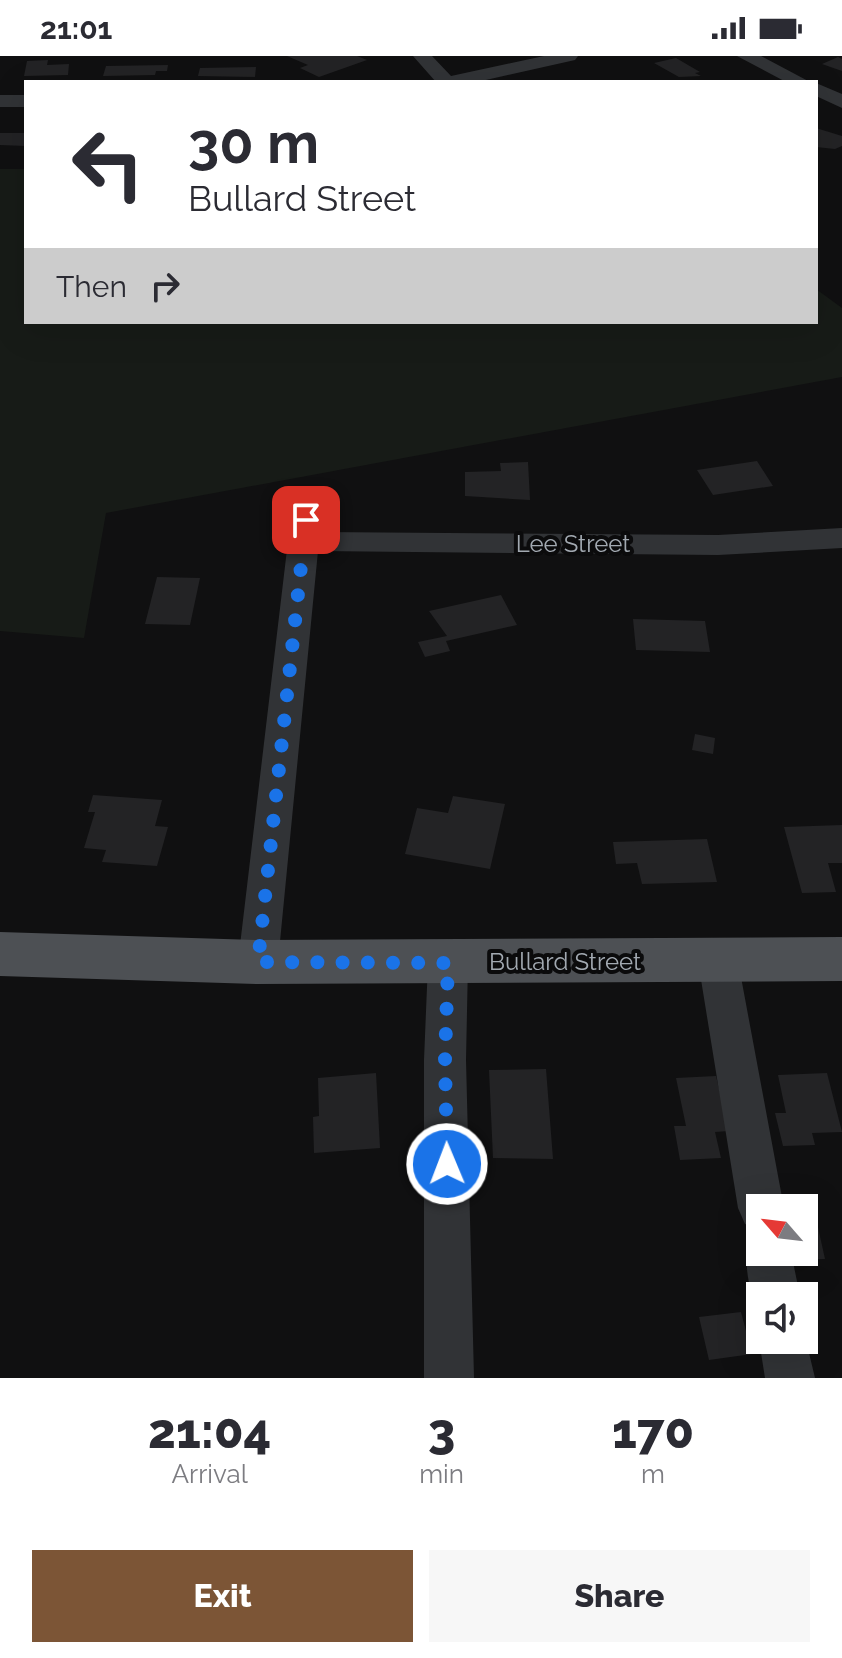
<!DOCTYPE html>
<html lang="en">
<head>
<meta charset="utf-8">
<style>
  :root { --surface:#fff; --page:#f7f7f7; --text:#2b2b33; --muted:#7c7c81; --accent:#7c5536 }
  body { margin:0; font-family:Raleway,sans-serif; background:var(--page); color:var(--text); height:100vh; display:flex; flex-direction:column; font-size:30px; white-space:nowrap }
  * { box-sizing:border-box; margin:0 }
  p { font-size:26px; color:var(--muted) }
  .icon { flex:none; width:44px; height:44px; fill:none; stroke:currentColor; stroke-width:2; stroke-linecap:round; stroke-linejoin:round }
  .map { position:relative; height:1322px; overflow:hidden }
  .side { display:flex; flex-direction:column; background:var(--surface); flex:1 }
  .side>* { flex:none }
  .guide { position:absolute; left:24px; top:24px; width:794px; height:244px; border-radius:0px; box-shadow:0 8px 32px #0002; background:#fff; color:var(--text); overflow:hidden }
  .needle { width:52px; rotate:298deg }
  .fabs { position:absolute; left:746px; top:1138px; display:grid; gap:16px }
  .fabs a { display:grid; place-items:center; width:72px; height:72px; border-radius:0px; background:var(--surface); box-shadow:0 8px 32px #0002; font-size:40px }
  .pin { position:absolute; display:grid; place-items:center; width:68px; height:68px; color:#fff; margin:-34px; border-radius:16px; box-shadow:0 4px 12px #0006 }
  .me { position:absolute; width:88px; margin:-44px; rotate:359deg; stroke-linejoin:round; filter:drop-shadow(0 0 6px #0008) }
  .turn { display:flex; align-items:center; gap:28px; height:168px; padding:0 32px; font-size:36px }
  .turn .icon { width:104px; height:104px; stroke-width:2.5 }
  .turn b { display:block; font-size:56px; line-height:68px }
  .then { display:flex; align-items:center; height:76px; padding:0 32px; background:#0003; gap:16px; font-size:30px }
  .eta { display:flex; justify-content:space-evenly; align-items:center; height:136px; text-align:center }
  .eta b { font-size:48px; font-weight:800; line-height:56px }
  .button { display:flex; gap:16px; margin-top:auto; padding:16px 32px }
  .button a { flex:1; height:92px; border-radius:0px; background:var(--accent); color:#fff; font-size:32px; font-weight:800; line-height:92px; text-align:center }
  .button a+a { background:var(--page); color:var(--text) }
  .status { display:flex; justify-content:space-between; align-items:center; height:56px; padding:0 40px; background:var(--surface); direction:ltr }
  .status svg { height:22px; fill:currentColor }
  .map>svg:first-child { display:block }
</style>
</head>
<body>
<div class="status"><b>21:01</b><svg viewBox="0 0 49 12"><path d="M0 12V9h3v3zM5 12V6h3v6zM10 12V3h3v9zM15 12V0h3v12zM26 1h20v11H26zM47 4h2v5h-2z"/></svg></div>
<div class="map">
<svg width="842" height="1322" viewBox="0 0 842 1322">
  <rect width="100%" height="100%" fill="#101011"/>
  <path fill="#171b17" d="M0 113H26V266H816V233L842 252V321L106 457 84 582 0 575Z"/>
  <path fill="#232325" d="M287 0H357L367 4 319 21 300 12 308 9Z
    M838 1 842 3V15L822 8Z
    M676 2 700 16 695 17 701 20 679 21 654 7Z
    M48 4 47 9 69 8 68 19 24 20 27 5Z
    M168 9 167 15H156L155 19 103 20 106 10Z
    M256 11 255 21 198 20 200 12Z
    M816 72 842 80V90L835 93 816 91Z
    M0 77H26V90L0 89Z
    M757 405 773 430 713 439 697 414Z
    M528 406 530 444 465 440V416L501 415 500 407Z
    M157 521 200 522 190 569 145 568Z
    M501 539 517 569 446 585 450 595 425 601 418 586 447 580 429 555Z
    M633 563 705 565 710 596 636 594Z
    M695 678 715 682 713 698 692 694Z
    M93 739 162 744 155 770 168 771 157 810 102 806 106 794 84 792 95 756H88Z
    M453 740 505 748 490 813 405 798 417 752 448 757Z
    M842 769V807H828L836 836 802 837 784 771Z
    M707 783 717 826 642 828 637 807 616 808 613 786Z
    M546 1013 553 1103 493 1102 489 1014Z
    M376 1017 380 1092 314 1097 313 1061 319 1060 318 1022Z
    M827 1017 842 1076 812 1077 815 1089 783 1090 775 1057H786L778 1019Z
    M716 1020 729 1075 715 1076 721 1102 680 1104 674 1070H686L676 1022Z
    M804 1153H814L825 1203 792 1204 791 1196H804Z
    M741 1256 752 1298 709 1304 699 1261Z"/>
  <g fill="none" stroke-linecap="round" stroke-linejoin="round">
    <path fill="#313336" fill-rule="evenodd" d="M413 0H432L451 20 544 0H578L575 4 477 26H436Z
      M737 0H761L810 26H786Z
      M816 27 842 38V52L816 40Z
      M0 39H26V51H0Z
      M306 456 316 458 321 465 320 476 718 479 842 472V492L718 499 318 495 278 906 272 918 258 923 244 918 238 906 288 485 296 458Z
      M718 888 732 893 738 905 784 1152H760V1174L745 1168 738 1152 698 905 704 893Z
      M448 890 462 895 468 907 466 1004 474 1322H424V1004L428 907 434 895Z
      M760 1176V1196H791L800 1240H760V1257C748 1235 742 1203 751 1179Z
      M804 1276 815 1322H765L759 1284 760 1281V1284H804Z"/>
    <path fill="#4d5054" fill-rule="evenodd" d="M0 876 258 884 842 881V925L258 928 0 920Z"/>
  </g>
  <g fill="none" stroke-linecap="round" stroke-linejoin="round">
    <path stroke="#1a73e8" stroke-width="14" stroke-dasharray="0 25.2" d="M306 464 258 906 448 907 445 1004 447 1108"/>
  </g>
  <g text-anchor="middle" stroke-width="8" stroke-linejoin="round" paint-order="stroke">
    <g font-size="24" fill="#a2a9b1" stroke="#0b0b0c">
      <text x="573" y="496">Lee Street</text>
      <text x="565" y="914">Bullard Street</text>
    </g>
  </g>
</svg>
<div class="fabs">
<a><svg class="needle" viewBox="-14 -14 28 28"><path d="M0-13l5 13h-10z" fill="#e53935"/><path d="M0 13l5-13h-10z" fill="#7c7c81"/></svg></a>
<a><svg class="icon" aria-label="sound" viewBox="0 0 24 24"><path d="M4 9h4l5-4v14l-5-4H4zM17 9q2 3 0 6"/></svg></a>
</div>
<div class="pin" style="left:306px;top:464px;background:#d93025"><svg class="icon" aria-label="arrive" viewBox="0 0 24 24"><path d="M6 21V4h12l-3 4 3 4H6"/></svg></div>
<svg class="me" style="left:447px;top:1108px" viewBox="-20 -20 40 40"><circle r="17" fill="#1a73e8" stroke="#fff" stroke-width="3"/><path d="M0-11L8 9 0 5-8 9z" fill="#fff"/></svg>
<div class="guide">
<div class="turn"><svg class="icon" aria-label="left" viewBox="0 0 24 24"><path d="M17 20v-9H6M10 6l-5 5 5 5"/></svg><div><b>30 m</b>Bullard Street</div></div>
<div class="then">Then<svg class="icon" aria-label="right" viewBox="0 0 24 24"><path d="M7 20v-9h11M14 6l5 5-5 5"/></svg></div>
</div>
</div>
<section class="side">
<div class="eta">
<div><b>21:04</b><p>Arrival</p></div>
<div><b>3</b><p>min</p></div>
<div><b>170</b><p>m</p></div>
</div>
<div class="button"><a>Exit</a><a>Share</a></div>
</section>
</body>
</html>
